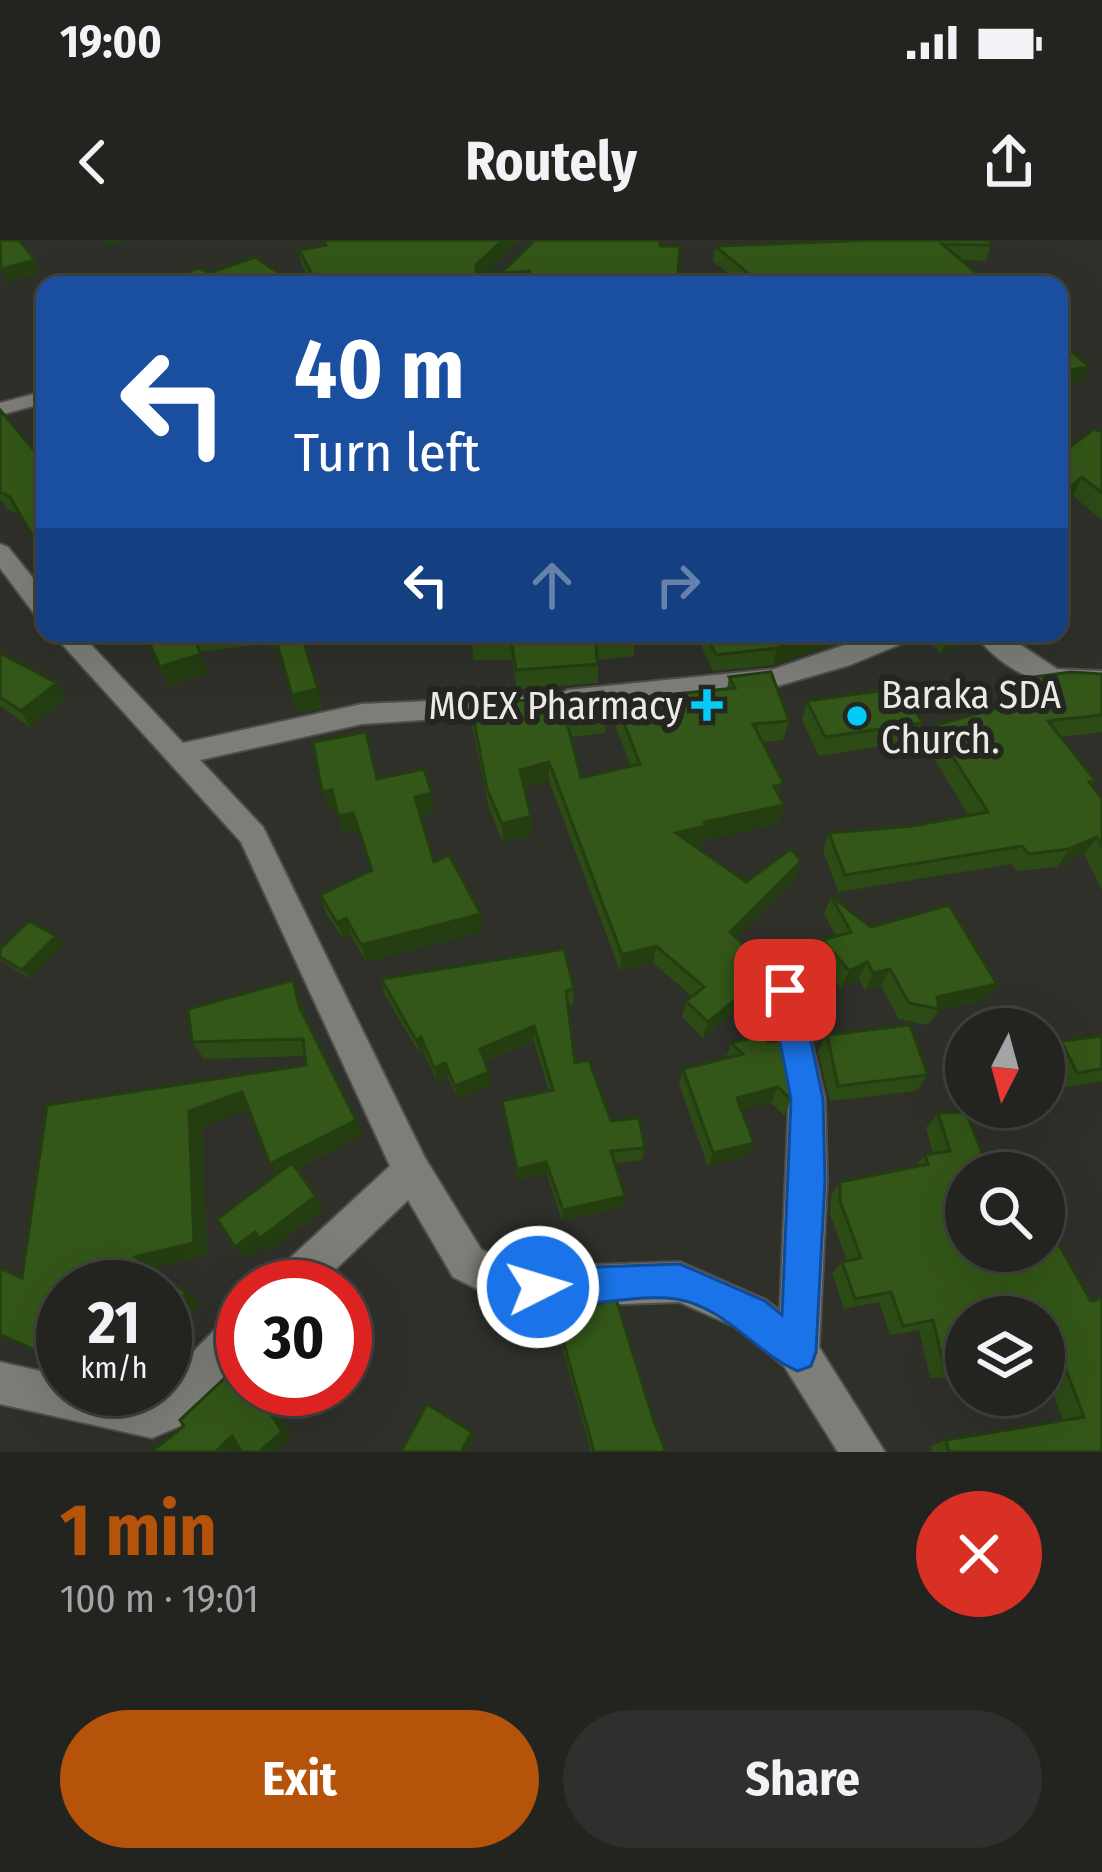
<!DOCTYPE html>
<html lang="en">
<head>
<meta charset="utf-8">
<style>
  :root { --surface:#232420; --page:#2f302d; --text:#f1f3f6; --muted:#a3a4a5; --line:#40413e; --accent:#b45309 }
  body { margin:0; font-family:"Fira Sans Condensed",sans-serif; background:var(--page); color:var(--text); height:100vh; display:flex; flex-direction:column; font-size:45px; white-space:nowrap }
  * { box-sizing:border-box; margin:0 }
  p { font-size:39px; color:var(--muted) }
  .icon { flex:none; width:66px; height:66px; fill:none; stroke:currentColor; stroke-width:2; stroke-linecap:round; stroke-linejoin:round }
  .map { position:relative; height:1212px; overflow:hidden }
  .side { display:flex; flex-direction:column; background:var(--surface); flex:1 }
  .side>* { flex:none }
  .guide { position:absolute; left:36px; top:36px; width:1032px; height:366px; border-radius:24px; box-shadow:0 12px 48px #0002,0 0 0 3px var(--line); background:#1a4fa0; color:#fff; overflow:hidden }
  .needle { width:78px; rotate:186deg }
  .fabs { position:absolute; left:945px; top:768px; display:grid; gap:24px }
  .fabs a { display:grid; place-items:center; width:120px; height:120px; border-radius:50%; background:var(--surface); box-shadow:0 12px 48px #0002,0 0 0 3px var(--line); font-size:60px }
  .speed { position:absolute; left:36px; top:1020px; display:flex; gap:24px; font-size:60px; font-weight:700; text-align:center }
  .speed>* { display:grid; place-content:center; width:156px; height:156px; border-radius:50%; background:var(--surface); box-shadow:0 12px 48px #0002,0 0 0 3px var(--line); line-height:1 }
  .speed small { font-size:30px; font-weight:400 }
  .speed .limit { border:18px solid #d22; background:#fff; color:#111 }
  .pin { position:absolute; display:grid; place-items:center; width:102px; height:102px; color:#fff; margin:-51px; border-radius:24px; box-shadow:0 6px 18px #0006 }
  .me { position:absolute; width:132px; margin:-66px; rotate:85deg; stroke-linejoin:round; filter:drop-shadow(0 0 9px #0008) }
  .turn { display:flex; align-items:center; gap:42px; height:252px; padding:0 60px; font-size:54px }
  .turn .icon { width:156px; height:156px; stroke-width:2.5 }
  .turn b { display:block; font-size:84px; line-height:102px }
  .lanes { display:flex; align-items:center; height:114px; padding:0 60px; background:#0003; justify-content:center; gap:60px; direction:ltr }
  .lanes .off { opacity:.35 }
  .round { display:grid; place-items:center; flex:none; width:126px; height:126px; border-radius:63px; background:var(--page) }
  .summary { display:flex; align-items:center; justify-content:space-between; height:204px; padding:0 60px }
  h1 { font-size:72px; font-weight:700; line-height:90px; color:var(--accent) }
  .primary-button { display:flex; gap:24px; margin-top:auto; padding:24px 60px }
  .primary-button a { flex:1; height:138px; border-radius:72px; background:var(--accent); color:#fff; font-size:48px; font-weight:700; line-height:138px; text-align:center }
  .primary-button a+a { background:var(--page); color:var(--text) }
  .status { display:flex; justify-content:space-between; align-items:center; height:84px; padding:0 60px; background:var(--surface); direction:ltr }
  .status svg { height:33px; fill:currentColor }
  header { display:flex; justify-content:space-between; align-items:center; height:156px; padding:0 60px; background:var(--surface); font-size:54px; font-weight:700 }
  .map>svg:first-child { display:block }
</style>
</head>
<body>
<div class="status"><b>19:00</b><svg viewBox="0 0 49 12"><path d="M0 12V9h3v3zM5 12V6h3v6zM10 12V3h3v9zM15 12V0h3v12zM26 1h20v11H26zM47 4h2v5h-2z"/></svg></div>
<header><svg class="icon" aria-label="back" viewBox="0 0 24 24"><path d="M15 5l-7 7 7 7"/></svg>Routely<svg class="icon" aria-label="share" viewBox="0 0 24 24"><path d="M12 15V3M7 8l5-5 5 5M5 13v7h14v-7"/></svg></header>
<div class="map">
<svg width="1102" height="1212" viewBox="0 0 1102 1212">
  <rect width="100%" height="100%" fill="#2f302a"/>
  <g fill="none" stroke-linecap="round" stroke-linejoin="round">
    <g stroke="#4e4f4a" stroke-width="4">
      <path id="street" d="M45 151V163L0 175V163Z
        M0 304 8 307 45 353V378L36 376 0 328Z
        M52 393H80L183 503 362 464 523 457 526 464 513 474 362 484 200 520 263 587 425 918 481 1009 503 1021 538 1027 680 1022 766 1060 780 1071 789 859 768 750 773 740 785 735 797 740 825 859 827 940 819 1107 885 1212H838L784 1126 738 1088 679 1062 538 1067 499 1060 453 1037 408 960 317 1047H268L274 1033 390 926 241 602Z
        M880 393H917L913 399 850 425 774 447 567 470 554 460 567 450 774 429Z
        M974 393H1003L1057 429 1102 431V449C1053 453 1004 434 974 393Z
        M243 1069V1119L180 1186 152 1198 0 1164V1122L63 1136V1149H121L151 1156 165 1149V1141L229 1075Z"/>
    </g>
    <use href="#street" fill="#7d7e77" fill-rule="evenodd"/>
  </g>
  <path fill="#2c4b15" d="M323 0H520L487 32H502L535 0 677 45H312L302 26 299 10 324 5Z
    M872 0H989L991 5 986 21 961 20 991 45H742L713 21 715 6Z
    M0 170 44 316 19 274 7 269 0 259Z
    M1102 192V280L1073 256 1059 269V215Z
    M144 393H346L304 406 323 468 297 473 278 408 272 409 269 403 200 412 208 433 168 446Z
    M695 393H866L773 425 713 431Z
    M923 393H978L974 400 941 414Z
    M635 397 634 416 598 420V443L517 449 512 420H473L472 401Z
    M0 413 57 443 66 459 30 487 0 466Z
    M1102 434V492L1061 497 1095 540 1092 545 1102 559V650L1084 614 1057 627 1018 631 1011 624 838 652 823 610 829 593 913 586 969 576 925 504 933 486 1007 465 1002 459 1012 440Z
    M729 437 789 481 783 500 762 502 784 565 779 584 703 600 702 605 695 607 746 642 801 621 795 639 736 698 771 730 765 746 703 798 682 777 686 761 692 756 653 723 620 731 549 541 525 548 531 576 532 595 503 603 489 568 472 486 471 466 606 473 605 493 571 497 581 538 631 526 613 480 615 460 727 449Z
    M807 461 922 483 914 501 819 516 802 480Z
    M377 539 434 572 420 575 434 622 483 691 366 722 351 695 343 699 326 673 320 655 371 631 358 591 343 594 336 568 328 570Z
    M831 656 871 687 997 744 984 760 939 770 928 785 899 779 881 746 865 750 859 739 841 748 816 717 823 700 836 696 824 674Z
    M56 696 63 705 30 739 0 720V709Z
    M381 739 574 749 573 765H568L575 823 611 881 645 908 642 920 615 923 625 956 622 967 562 981 547 934 518 941 502 861 549 851 534 801 485 822 489 832 491 845 458 859 448 837 437 842 424 812 420 814 385 755Z
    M293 740 301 759 306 780 363 895 297 929 324 969 269 1011 264 1004 246 1018 235 1007 277 934 249 869 202 887 207 1015 151 1028 200 1063 176 1096 165 1089V1047L22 1038 47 865 306 825 305 816 204 819 192 802Z
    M827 795 928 835 916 851 830 861 818 811Z
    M1102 796V841L1061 848 1046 817 1061 801Z
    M731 803 791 860 784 875 771 863 741 870 754 903 747 916 708 927 679 844 683 829 726 818Z
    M966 872V1011H1044L1102 1212H932L930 1206 946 1200 1063 1180 1044 1130V1077H966V1137L930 1138 919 1090 890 1095 879 1062 844 1069 832 1033 842 1022 847 1021 830 974 831 955 840 942 914 927 925 915 933 914 926 888 938 873Z
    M556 1075 654 1181 666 1212H591L556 1085Z"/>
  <path fill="#243d11" d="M105 0H129L107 6Z
    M503 0H520L485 34 476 35V25Z
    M35 20 40 33 7 42 1 29Z
    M1089 126 1082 141 1059 147V133Z
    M1082 237 1073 256 1059 269 1060 258Z
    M45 296V316H44L35 300Z
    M267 393H274L278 408 272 409Z
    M300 393H346L304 406Z
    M822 393H866L773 425 777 408Z
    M958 393H978L974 400 941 414 948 397Z
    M201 414 208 433 168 446 160 427Z
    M57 443 66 459 30 487 21 471Z
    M318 449 323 468 297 473 292 455Z
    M549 522V541L521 549 520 530Z
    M332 550 338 568 328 570 322 552Z
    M432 553 434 572 418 575 415 557Z
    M784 565 779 584 703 600 702 605 673 612 676 593 704 582Z
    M353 573 358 591 343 594 338 576Z
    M531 576 532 595 503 603 502 584Z
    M1097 597 1084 614 1057 627 1069 609Z
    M801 621 795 639 725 710 730 692Z
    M481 674 483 691 366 722 361 705Z
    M346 678 351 695 343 699 337 683Z
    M56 696 63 705 30 739 22 730Z
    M656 706 653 723 620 731 622 715Z
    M867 722 859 739 841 748 849 731Z
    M890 729 881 746 865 750 873 733Z
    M771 730 765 746 703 798 708 782Z
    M293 740 301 759 307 784 299 766Z
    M997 744 984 760 939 770 937 757Z
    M534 786V801L481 823 480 809Z
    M421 797 424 812 420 814 416 800Z
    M445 823 448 837 437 842 434 828Z
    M489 832 491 845 458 859 455 846Z
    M778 847 771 863 731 873 737 858Z
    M242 852 252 868 202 887 207 1015 150 1029 135 1017 189 871Z
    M356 880 363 895 279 938 270 924Z
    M754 903 747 916 708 927 713 913Z
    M546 922 547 934 518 941 517 929Z
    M316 956 324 969 269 1011 264 1004 246 1018 235 1007 255 992Z
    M625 956 622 967 562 981 563 970Z
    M347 1046 351 1051 345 1086V1060Z
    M186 1052 200 1063 176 1096 165 1089V1082Z
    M280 1149H296L275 1170 292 1197 274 1212H259L265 1164Z
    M472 1192 475 1197 467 1212H461Z
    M232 1196 243 1201 232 1212H215Z"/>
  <path fill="#335718" stroke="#243d11" stroke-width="3" d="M0 0H19L35 20 1 29Z
    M324 0H503L476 25V32H502L535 0H658L661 6H680L677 45H538L529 31 431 39 437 45H318L299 10 326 5Z
    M874 0H989L991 5 942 4 991 45H758L754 38 715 6Z
    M255 17 297 45H178L173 38 198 28 210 33Z
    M1059 101 1089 126 1059 133Z
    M0 170 44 222 45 220V296L35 300 10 257 0 252Z
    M1094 189 1102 192V253L1082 237 1059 257V215Z
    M145 393H192L201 414 160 427Z
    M274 393H301L318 449 292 455Z
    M472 393H634L635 397 595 401 598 424 516 430 511 401H472Z
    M705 393H822L777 408 716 415Z
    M0 413 57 443 21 471 0 457Z
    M771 432 789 481 753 484 784 544 774 546 784 565 704 582 706 586 676 593 746 642 791 609 801 621 730 692 771 730 708 782 686 761 704 747 656 706 622 715 549 522 520 530 531 576 502 584 487 549 471 466 603 452 606 473 566 478 581 538 640 524 615 460 735 448 729 437Z
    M1071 432 1102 434V475L1048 481 1095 540 1089 542 1102 559V607L1097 597 1069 609 1029 614 1022 606 845 635 829 593 913 586 988 572 933 486 1028 459 1012 440Z
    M906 447 922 483 825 497 807 461Z
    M366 492 377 539 424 529 432 553 415 557 434 622 449 615 481 674 361 705 346 678 337 683 320 655 372 630 353 573 338 576 332 550 322 552 313 502Z
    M831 656 871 687 949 665 997 744 937 757 939 769 909 763 890 729 873 733 867 722 849 731 823 700 851 692Z
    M29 681 56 696 22 730 0 717V709Z
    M564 709 574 749 566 751 575 823 589 820 611 881 639 878 645 908 611 911 625 956 563 970 546 922 517 929 502 861 553 850 534 786 480 809 489 832 455 846 445 823 434 828 421 797 416 800 381 739Z
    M293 740 299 766 356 880 270 924 242 852 189 871 194 1003 135 1017 186 1052 165 1082V1047H63V1123L0 1094V1028L22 1038 47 865 306 825 303 799 192 802 188 769Z
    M910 785 928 835 838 846 827 795Z
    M766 794 768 802 783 800 791 860 778 847 737 858 754 903 713 913 683 829 743 814 731 803Z
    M1102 796V829L1077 833 1061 801Z
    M966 872 990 933H966V1011H1044V1000L1054 996 1091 1061 1102 1058V1212H949L946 1200 1084 1177 1060 1114 1044 1117V1077H966V1130L945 1131 933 1080 903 1086 891 1052 855 1059 842 1022 861 1018 840 961V942L928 924 925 915 950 911 938 873Z
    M292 923 316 956 259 999 255 992 235 1007 217 979Z
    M616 1059 654 1181 666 1212H594L556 1075Z
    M243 1121V1149H280L265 1164 282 1192 259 1212H242L232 1196 215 1212H151L184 1186 180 1180Z
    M427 1164 472 1192 461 1212H401Z"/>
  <path fill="#1a73e8" stroke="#114b97" stroke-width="3" d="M785 737 796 740 800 750 823 859 825 940 816 1112 811 1126 798 1131C755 1113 726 1067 676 1059 632 1052 563 1075 525 1060L520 1047 525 1034 538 1029 680 1024 765 1061 782 1075 791 859 770 750 774 740Z"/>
  <g fill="#03cbf9" stroke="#252621" stroke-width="4.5">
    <path d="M701 447h12v12h12v12h-12v12h-12v-12h-12v-12h12z"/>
    <circle cx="857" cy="476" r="12"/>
  </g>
  <g text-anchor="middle" stroke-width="12" stroke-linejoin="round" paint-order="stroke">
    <g font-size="39" fill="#eaeae7" stroke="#252621" text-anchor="start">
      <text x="881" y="468">Baraka SDA<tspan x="881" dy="45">Church.</tspan></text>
      <text x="683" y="479" text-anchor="end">MOEX Pharmacy</text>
    </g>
  </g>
</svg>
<div class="fabs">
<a><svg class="needle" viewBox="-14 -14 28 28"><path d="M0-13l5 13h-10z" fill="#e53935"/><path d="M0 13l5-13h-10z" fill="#a3a4a5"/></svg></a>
<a><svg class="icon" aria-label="search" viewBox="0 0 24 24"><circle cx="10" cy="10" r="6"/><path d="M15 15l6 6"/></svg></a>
<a><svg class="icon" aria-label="layers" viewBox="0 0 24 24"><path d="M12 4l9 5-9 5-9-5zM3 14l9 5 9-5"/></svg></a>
</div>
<div class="speed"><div>21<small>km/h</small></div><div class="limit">30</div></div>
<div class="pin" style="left:785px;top:750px;background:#d93025"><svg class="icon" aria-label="arrive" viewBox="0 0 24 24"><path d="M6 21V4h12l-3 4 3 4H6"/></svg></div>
<svg class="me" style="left:538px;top:1047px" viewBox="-20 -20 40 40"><circle r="17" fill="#1a73e8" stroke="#fff" stroke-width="3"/><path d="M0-11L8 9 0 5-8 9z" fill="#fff"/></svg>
<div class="guide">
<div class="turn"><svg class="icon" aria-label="left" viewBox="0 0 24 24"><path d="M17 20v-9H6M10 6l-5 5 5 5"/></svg><div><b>40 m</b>Turn left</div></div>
<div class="lanes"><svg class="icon" aria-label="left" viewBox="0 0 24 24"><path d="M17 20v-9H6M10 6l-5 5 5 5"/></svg><svg class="icon off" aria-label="ahead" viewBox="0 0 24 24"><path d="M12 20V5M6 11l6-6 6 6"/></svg><svg class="icon off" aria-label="right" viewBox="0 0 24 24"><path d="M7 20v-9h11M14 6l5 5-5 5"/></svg></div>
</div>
</div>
<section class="side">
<div class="summary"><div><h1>1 min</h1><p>100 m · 19:01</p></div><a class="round" style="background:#d93025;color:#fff"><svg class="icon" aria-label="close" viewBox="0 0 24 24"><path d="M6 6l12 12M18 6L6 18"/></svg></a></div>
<div class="primary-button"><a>Exit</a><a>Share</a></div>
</section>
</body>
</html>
